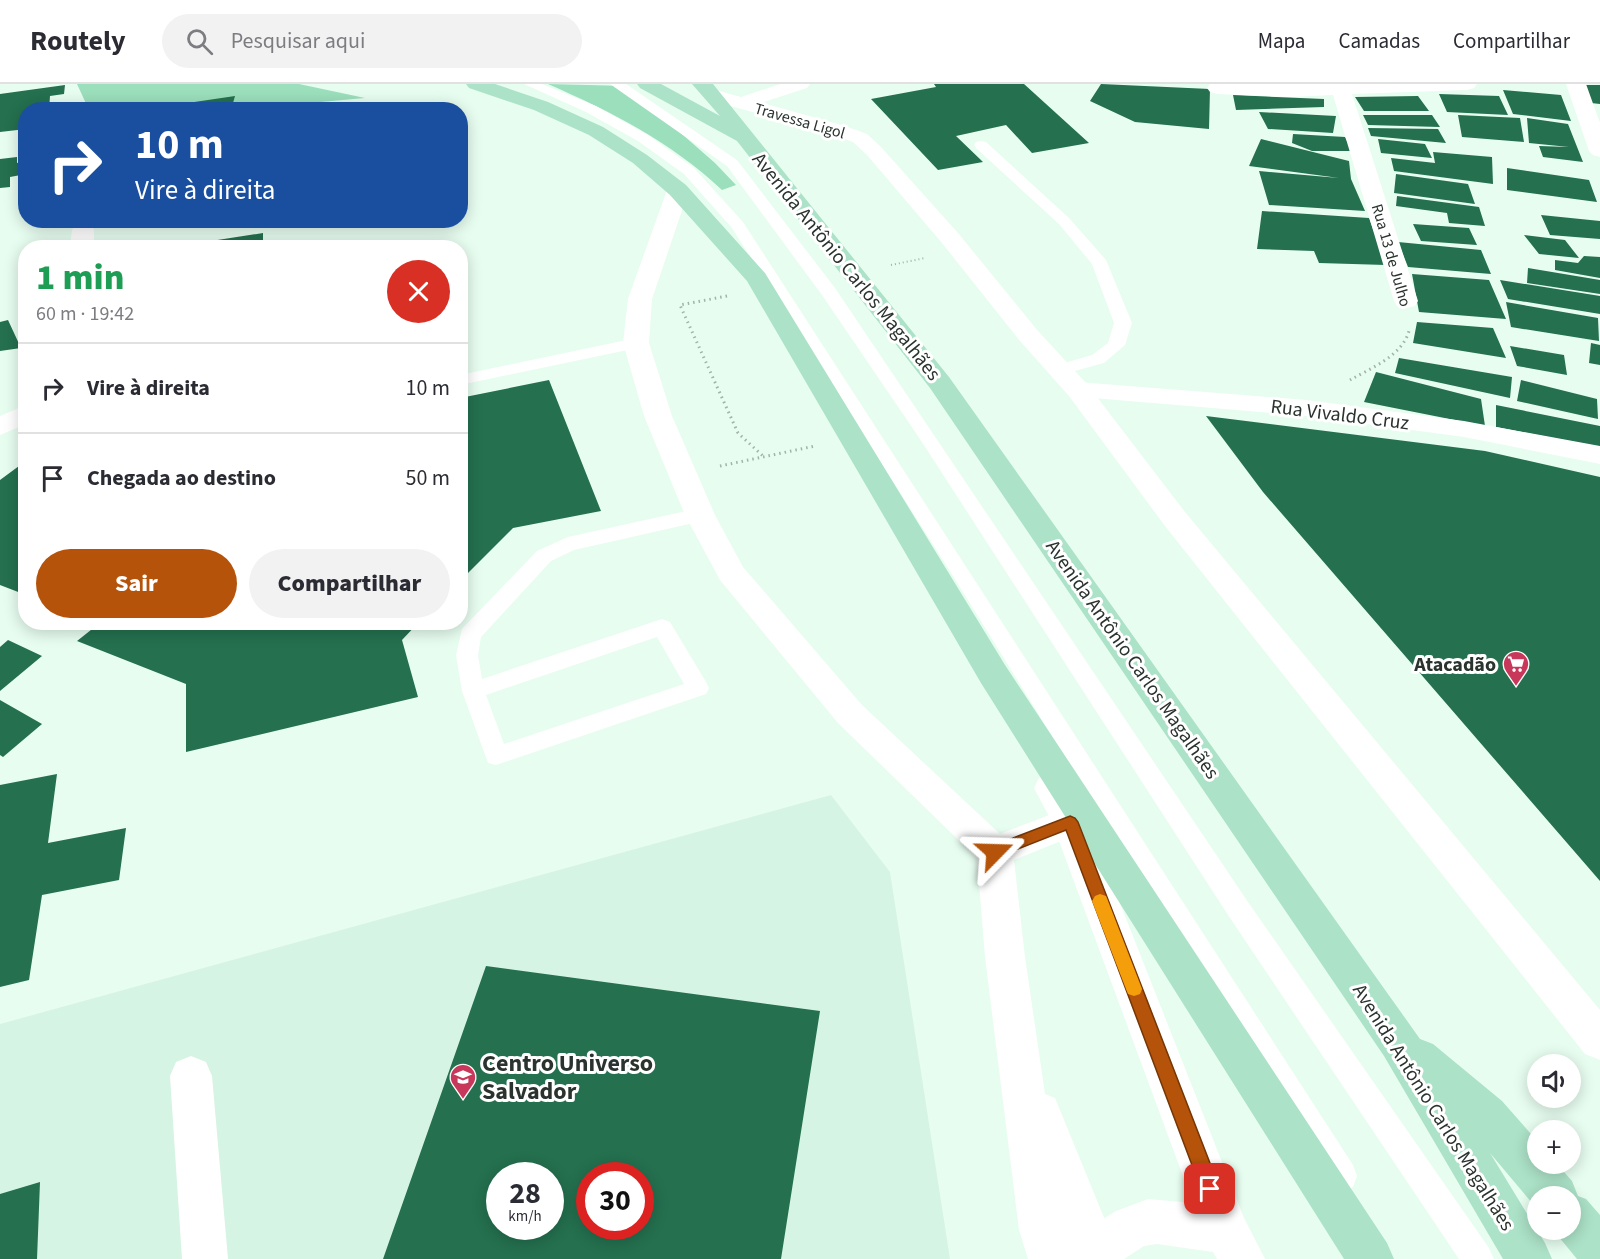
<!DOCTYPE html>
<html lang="pt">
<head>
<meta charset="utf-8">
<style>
  :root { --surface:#fff; --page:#f2f2f3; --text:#2b2b33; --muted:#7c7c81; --line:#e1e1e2; --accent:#b45309 }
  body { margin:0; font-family:"Source Sans 3",sans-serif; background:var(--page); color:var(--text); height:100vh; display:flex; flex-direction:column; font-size:22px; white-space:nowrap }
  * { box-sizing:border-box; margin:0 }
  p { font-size:20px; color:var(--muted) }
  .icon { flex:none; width:33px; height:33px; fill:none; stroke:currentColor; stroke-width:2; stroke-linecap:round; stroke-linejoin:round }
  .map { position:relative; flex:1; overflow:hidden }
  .drawer { position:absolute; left:18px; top:156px; width:450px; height:390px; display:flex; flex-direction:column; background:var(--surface); border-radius:24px; box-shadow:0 3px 15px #0003 }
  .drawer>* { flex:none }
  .hud { position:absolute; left:18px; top:18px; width:450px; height:126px; border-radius:24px; box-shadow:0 3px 15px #0003; background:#1a4fa0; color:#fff; overflow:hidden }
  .fabs { position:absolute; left:1527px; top:970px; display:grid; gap:12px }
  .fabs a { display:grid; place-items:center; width:54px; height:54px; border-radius:50%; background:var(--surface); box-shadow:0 3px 15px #0003; font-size:30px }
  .speed { position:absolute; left:486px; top:1078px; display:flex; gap:12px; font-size:30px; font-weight:700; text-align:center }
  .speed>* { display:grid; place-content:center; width:78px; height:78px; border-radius:50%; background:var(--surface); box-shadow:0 3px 15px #0003; line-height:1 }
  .speed small { font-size:15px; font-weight:400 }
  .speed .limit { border:9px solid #d22; background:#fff; color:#111 }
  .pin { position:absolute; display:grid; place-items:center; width:51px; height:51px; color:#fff; margin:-26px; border-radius:12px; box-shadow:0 3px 9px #0006 }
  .me { position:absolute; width:66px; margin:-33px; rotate:68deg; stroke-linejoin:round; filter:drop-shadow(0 0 4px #0008) }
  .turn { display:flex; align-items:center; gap:21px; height:126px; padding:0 18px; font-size:27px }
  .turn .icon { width:78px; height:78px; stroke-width:2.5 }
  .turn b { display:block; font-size:42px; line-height:51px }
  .round { display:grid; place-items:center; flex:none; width:63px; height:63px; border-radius:32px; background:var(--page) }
  .summary { display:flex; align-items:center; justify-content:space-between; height:102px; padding:0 18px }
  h1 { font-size:36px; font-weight:800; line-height:45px; color:#1e9e55 }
  .primary-button { display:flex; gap:12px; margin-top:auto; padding:12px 18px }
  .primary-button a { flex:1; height:69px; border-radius:36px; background:var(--accent); color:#fff; font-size:24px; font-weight:800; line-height:69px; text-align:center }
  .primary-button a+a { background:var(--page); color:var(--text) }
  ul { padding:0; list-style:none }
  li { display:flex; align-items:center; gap:18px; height:90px; padding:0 18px; border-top:2px solid var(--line) }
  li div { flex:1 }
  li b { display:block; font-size:22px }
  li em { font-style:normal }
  header { display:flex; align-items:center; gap:36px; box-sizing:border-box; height:84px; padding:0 30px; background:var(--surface); border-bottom:2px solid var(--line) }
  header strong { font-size:28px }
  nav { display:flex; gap:33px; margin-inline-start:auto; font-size:21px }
  .search { width:420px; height:54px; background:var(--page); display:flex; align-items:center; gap:15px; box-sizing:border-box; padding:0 21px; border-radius:33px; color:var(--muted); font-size:22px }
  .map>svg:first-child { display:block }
</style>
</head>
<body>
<header>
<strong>Routely</strong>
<div class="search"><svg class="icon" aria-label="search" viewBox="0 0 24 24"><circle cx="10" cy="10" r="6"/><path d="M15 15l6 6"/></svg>Pesquisar aqui</div>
<nav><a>Mapa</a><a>Camadas</a><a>Compartilhar</a></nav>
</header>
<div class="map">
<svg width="1600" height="1175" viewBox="0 0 1600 1175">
  <rect width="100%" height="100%" fill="#e7fdf0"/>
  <path fill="#d6f4e3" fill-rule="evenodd" d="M831 711 890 788 950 1175H0V940ZM500 1092H550V1143H500ZM590 1092H640V1143H590Z"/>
  <path fill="#9bdfbc" d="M77 0H299L365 14 232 26H89Z
    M548 0 627 2 715 79 736 101 722 106C671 58 612 28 548 0Z"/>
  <path fill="#24704f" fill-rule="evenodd" d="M934 0H1024L1089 59 1032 69 1006 41 956 52 983 78 938 86 871 15 936 3Z
    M1101 0 1210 5 1209 45 1135 38 1090 17Z
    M65 1 64 10 50 12 49 26H26V45L0 48V10Z
    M1584 1H1600V20L1591 19Z
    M1503 6 1561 11 1571 37 1513 30Z
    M1439 10 1499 12 1508 31 1447 28Z
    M1233 11 1324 15V23L1236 26Z
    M235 12 231 26H173L174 21Z
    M1418 12 1429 27H1364L1355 13Z
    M1259 28 1336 32 1333 49 1268 45Z
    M1363 31H1432L1440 43 1368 41Z
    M1458 31 1520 34 1524 58 1462 53Z
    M1527 34 1568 40 1583 78 1543 73 1539 62 1569 63 1529 59Z
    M1368 44 1438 45 1446 59 1371 52Z
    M1293 50 1345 53 1352 67H1312L1292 59Z
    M1261 55 1349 77 1351 95 1365 127 1269 121 1259 87 1339 94 1249 82Z
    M1378 55 1425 60 1432 74 1381 69Z
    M1433 68 1492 73 1493 100 1394 87 1391 74 1435 79Z
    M17 73V79L26 77V90L10 93V103L0 104V75Z
    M1507 84 1589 96 1597 118 1507 106Z
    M1396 90 1468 100 1475 120 1394 109Z
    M1397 112 1479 123 1485 142 1449 139 1447 129 1396 122Z
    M1262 127 1369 134 1386 181 1319 179 1314 167 1257 165Z
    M1541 131 1600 137V155L1550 151Z
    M1413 140 1469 144 1477 161 1421 157Z
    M263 149V164H211V157Z
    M1524 151 1565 156 1579 174 1539 170Z
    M1398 158 1481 166 1491 190 1408 183Z
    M1584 172 1600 173V194L1555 186V176L1578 179Z
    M1528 184 1600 196V210L1527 199Z
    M1412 190 1489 196 1506 235 1419 228Z
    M1500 196 1600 212V230L1508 215Z
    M1506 218 1598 234 1599 257 1511 243Z
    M8 236 21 264 0 267V238Z
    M1417 238 1493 244 1506 274 1413 259Z
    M1591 259 1600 261V281L1589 279Z
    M1510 262 1564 271 1567 291 1517 282Z
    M1399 274 1512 293 1510 314 1395 289Z
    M1376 288 1481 315 1485 342 1364 318Z
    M549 296 601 427 513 444 460 497V314Z
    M1521 296 1597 315 1598 335 1517 317Z
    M1496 321 1600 342V363L1496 343Z
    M1206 332 1485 367 1600 393V797L1263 408Z
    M19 382 26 385V511L0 501V396Z
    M101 538H419L402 556 418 613 186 668V600L77 557Z
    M8 556 42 572 0 607V563Z
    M0 616 42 640 3 673 0 671Z
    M57 690 48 759 126 744 119 796 42 811 29 896 0 903V701Z
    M486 882 820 927 781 1175H383ZM500 1092H550V1143H500ZM590 1092H640V1143H590Z
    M40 1098 37 1175H0V1110Z"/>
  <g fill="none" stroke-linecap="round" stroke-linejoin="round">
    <path stroke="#a2b3a9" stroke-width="2" stroke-dasharray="1 3" stroke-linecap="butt" d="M891 181 925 174"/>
    <path stroke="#a2b3a9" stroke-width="3" stroke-dasharray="1.5 4" stroke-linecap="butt" d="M727 212 680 221 738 349 764 373
      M1350 296C1371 284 1402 272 1409 247
      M720 382 815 362"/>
    <path fill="#fff" fill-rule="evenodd" d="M524 0H542L596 22 648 51 694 84 743 138 1353 1081 1357 1092 1353 1103 1342 1107 1331 1103 953 492 732 144 684 90 638 57 586 28Z
      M610 0H626L737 76 835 204 1248 818 1489 1164 1494 1175H1459L1230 834 920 355 822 211 727 82Z
      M981 57 986 58 1069 134 1106 176 1132 239 1125 261 1104 279 1060 291 1054 290 1051 286 1054 282 1092 271 1108 259 1114 239 1092 180 1059 140 976 64 974 61 976 58Z
      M636 254 642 255 645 259 642 263 460 301V291Z
      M700 424 707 426 710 431 707 436 574 466 551 477 481 553 478 571 482 595 662 535 670 538 706 598 709 604 706 610 496 681 488 679 462 607 456 571 462 545 537 467 568 453ZM657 553 684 600 504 660 486 611Z"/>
    <path fill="#fff" fill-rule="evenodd" d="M780 0H810L807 4 742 25 735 23 732 19 735 15Z
      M1210 0H1477L1474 4 1467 6 1352 10 1418 217 1415 222 1406 224 1397 222 1394 217 1333 11 1291 13 1217 10 1210 8 1207 4Z
      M1566 0H1586L1600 39V73L1593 71 1589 67Z
      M678 99 686 101 689 106 652 215 649 259 672 332 715 431 743 483 862 621 1000 750 1070 723 1083 728 1088 738 1083 748 1014 776 1025 873 1045 1010 1055 1014 1121 1175H1075L1072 1167 1074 1175H1028L1019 1146 985 873 977 774 838 639 720 496 685 431 644 332 623 259 628 215 667 106 670 101Z
      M83 139 91 141 94 146V164H70L72 146 75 141Z
      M1078 298 1307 316 1464 337 1600 362V380L1464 353 1307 332 1069 312 1065 306 1069 300Z
      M26 321V340L0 351V332Z
      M191 972 206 978 212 992 228 1175H182L170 992 176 978Z"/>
    <path fill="#fff" fill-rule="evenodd" d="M716 6 845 42 867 50 881 63 958 149 1038 247 1087 300 1185 428 1600 926V976L1585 970 1165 442 1069 312 1020 257 942 159 867 71 853 58 831 50 709 16 706 12 709 8Z
      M1052 690 1065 694 1088 738 1244 1134 1265 1175H1217L1213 1168 1157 1160 1144 1162 1124 1175H1066L1073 1159 1092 1142 1116 1127 1148 1115 1193 1119 1052 738 1034 704 1039 694Z"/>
    <path fill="#ace2c7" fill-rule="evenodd" d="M466 0H495L548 18 603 43 647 71 686 101 765 189 1005 581 1387 1159 1394 1175H1344L981 599 747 197 670 111 633 79 589 51 534 26 469 4Z
      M637 0H661L720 32 692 0H713L949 293 1420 955 1433 960 1502 1017 1538 1058V1080H1557L1572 1097 1578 1112 1586 1115 1600 1131V1175H1577L1554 1147 1570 1146V1113H1538V1126L1490 1069 1545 1159 1552 1175H1503L1384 972 930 304 737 57 640 4Z"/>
  </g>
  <path fill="#b45309" stroke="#753606" stroke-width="1.5" d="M1070 732 1075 734 1078 738 1220 1105 1217 1111 1210 1114 1204 1111 1201 1105 1066 746 995 774 990 772 987 768 990 763Z"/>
  <path fill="#f59e0b" d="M1100 810 1106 812 1108 817 1142 905 1140 910 1134 912 1128 910 1126 905 1092 817 1095 812Z"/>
  <defs>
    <g id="supermarket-pin" transform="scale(1.35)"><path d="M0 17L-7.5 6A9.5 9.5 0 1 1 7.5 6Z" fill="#c8385a" stroke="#fff"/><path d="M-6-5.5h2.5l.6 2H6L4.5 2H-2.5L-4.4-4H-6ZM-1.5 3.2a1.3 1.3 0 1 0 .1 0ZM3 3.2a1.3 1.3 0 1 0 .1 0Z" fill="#fff"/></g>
    <g id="university-pin" transform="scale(1.35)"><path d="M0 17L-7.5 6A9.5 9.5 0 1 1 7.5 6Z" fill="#c8385a" stroke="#fff"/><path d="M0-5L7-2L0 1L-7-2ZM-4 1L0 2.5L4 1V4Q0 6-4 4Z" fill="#fff"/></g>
  </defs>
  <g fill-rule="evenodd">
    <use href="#supermarket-pin" x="1516" y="580"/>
    <use href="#university-pin" x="463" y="993"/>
  </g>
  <g text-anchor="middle" stroke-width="6" stroke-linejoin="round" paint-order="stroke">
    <g font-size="16" fill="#2b332e" stroke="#fff">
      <text transform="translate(800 36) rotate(16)" y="6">Travessa Ligol</text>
      <text transform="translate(1392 171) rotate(74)" y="6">Rua 13 de Julho</text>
    </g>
    <g font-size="20" fill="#2b332e" stroke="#fff">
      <text transform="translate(847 182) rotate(51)" y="7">Avenida Antônio Carlos Magalhães</text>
      <text transform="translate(1340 330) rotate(7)" y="7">Rua Vivaldo Cruz</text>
      <text transform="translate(1133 575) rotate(55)" y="7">Avenida Antônio Carlos Magalhães</text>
      <text transform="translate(1434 1023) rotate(58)" y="7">Avenida Antônio Carlos Magalhães</text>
    </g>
    <g font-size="20" font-weight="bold" fill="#2b332e" stroke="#fff" text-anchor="end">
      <text x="1496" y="587">Atacadão</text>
    </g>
    <g font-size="24" font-weight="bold" fill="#2b332e" stroke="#fff" text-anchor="start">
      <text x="482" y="987">Centro Universo<tspan x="482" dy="28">Salvador</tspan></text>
    </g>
  </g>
</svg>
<div class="fabs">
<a><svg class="icon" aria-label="sound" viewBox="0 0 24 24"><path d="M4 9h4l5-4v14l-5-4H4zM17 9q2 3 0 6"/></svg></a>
<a>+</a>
<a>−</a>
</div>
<div class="speed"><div>28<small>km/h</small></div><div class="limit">30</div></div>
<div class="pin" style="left:1210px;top:1105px;background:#d93025"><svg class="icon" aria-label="arrive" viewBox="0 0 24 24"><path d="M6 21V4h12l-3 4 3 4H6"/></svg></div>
<svg class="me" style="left:995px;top:768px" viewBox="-20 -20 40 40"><path d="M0-17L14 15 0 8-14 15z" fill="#b45309" stroke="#fff" stroke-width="4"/></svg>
<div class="hud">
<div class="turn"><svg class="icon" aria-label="right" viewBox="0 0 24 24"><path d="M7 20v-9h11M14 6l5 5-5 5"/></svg><div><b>10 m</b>Vire à direita</div></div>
</div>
<section class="drawer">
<div class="summary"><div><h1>1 min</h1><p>60 m · 19:42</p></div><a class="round" style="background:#d93025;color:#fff"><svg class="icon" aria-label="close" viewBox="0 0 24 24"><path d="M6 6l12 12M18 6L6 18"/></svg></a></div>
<ul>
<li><svg class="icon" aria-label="right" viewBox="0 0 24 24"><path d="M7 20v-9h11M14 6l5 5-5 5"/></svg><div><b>Vire à direita</b></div><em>10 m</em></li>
<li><svg class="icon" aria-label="arrive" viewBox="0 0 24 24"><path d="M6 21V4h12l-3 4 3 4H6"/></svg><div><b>Chegada ao destino</b></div><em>50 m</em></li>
</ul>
<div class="primary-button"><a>Sair</a><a>Compartilhar</a></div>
</section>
</div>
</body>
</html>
